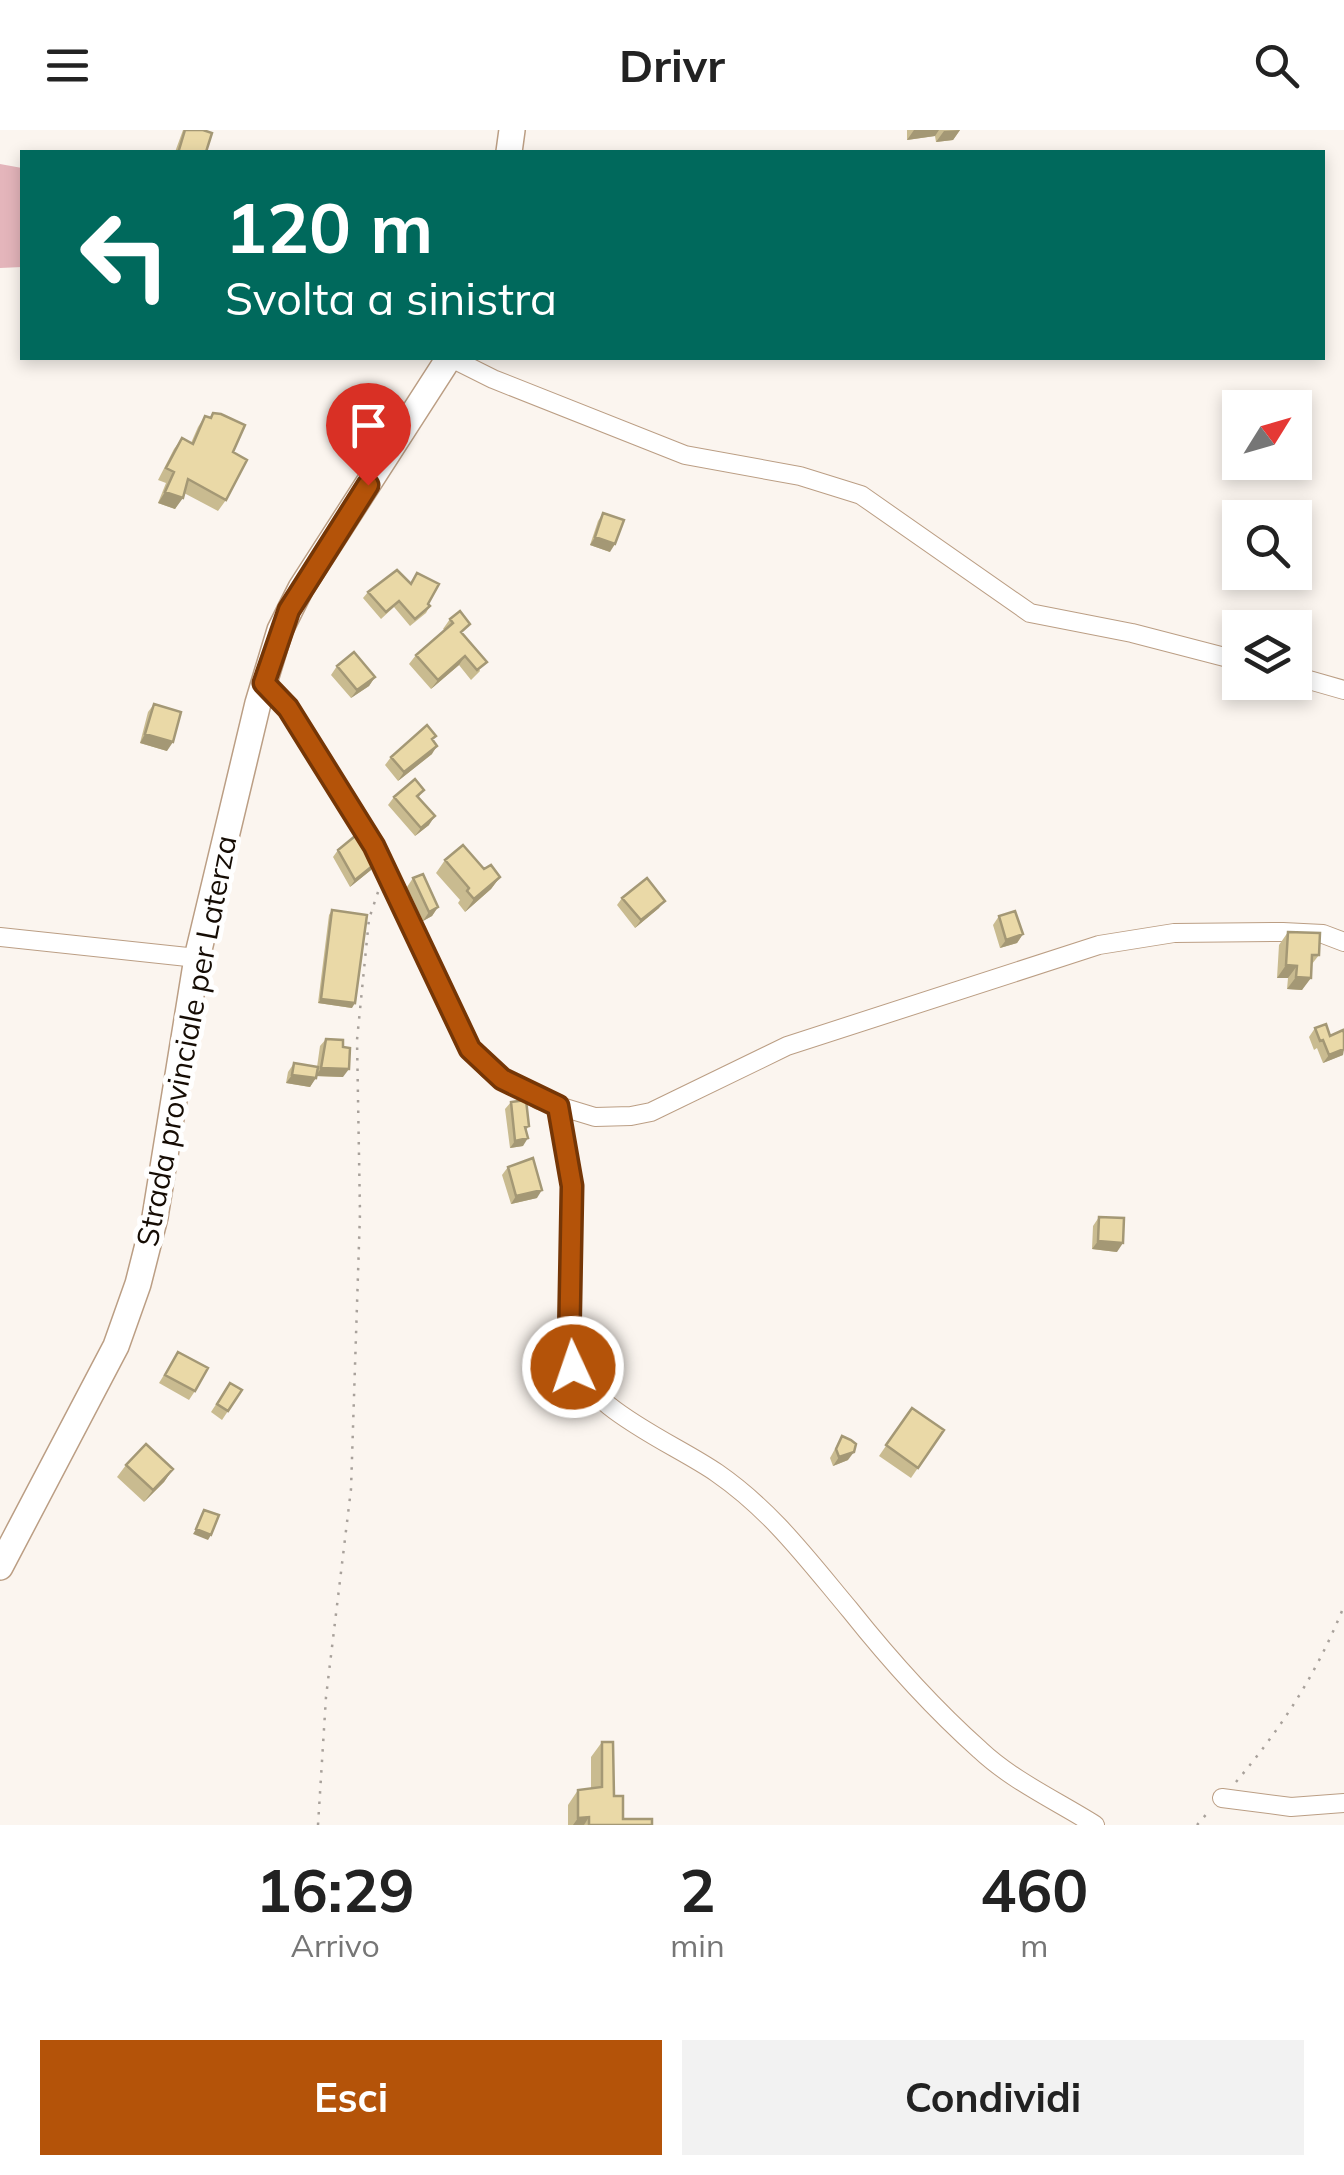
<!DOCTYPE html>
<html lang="it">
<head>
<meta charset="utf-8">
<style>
  :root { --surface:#fff; --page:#f2f2f2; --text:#222; --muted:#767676; --accent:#b45309 }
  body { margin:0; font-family:Mulish,sans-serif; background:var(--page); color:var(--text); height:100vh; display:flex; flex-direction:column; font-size:38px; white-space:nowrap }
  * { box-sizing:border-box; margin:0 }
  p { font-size:32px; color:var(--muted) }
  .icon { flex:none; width:55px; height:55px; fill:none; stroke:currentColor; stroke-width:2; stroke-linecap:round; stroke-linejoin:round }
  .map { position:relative; height:1695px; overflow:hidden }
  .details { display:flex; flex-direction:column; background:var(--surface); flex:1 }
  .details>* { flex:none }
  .top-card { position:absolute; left:20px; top:20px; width:1305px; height:210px; border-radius:0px; box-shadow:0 5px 15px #0003; background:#00695c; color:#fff; overflow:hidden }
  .needle { width:65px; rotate:53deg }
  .buttons { position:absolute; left:1222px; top:260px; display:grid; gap:20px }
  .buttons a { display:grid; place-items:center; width:90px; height:90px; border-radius:0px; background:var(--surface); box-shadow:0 5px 15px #0003; font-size:50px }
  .pin { position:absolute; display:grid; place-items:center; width:85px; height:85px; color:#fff; margin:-102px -42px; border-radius:50% 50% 50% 0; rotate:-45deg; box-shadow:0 0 10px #0007 }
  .pin .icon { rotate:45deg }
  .me { position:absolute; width:110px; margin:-55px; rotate:357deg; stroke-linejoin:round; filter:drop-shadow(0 0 8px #0008) }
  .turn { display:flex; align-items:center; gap:35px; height:210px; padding:0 40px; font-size:45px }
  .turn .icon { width:130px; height:130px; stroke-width:2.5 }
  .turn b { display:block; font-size:70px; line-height:85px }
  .eta { display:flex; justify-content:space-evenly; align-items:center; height:170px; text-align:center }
  .eta b { font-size:60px; font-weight:700; line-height:70px }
  .cta { display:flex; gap:20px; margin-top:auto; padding:20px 40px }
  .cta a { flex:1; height:115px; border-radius:0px; background:var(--accent); color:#fff; font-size:40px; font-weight:700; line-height:115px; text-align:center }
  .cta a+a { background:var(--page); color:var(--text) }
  header { display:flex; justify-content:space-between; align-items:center; height:130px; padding:0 40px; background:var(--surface); font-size:45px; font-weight:700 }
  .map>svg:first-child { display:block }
</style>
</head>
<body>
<header><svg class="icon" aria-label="menu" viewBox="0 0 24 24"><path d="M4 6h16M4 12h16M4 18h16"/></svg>Drivr<svg class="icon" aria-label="search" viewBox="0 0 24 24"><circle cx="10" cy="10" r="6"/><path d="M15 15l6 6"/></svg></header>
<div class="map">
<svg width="1344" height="1695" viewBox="0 0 1344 1695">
  <rect width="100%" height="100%" fill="#fbf5ef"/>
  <path fill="#e4b5bb" d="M0 34 22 38V137L0 138Z"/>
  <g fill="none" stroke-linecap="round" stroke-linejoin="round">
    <g stroke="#bb9e84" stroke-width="20">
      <path id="street" d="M451 228 493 249 685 325 800 346 861 365 1030 483 1132 503 1240 531
        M1295 546 1344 560
        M264 553 287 577 374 716 470 919 489 940 539 970 595 987 631 986 651 982 787 916 1099 815 1174 803 1283 802 1323 804 1344 812
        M0 807 197 828
        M558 977 572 1056 569 1219C581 1278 671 1311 717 1343 772 1381 808 1430 850 1480 889 1529 933 1578 980 1620 1013 1651 1057 1671 1095 1695
        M1222 1668 1291 1677 1344 1673"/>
    </g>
    <g stroke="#bb9e84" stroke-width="28">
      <path id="secondary" d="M509 22 512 0
        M0 1437 116 1216 138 1154 155 1087 197 828 258 573 280 500 301 458 449 228"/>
    </g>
    <path stroke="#a8a19b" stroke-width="2.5" stroke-dasharray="2.5 8" stroke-linecap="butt" d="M1236 1652C1283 1596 1317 1543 1344 1476
      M318 1695 326 1567 351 1359 360 1083 357 910 369 789 378 762
      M1197 1695 1210 1680"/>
    <use href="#street" stroke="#fff" stroke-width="18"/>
    <use href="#secondary" stroke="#fff" stroke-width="25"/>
  </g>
  <path fill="#c9bb90" d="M183 0H203L206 22H175Z
    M907 0H960L953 10 936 12 935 6 907 10Z
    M213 283 233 322 226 370 218 381 184 363 175 379 158 373 166 353 158 350 174 319 182 308 191 313 198 297 205 286 210 287Z
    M603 383 610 422 590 415 598 391Z
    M417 443 430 476 426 483 410 496 394 477 381 489 363 468 368 462 410 453Z
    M450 489 463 504 480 541 471 550 459 535 431 559 409 534 416 525 445 500 443 499Z
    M337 536 375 547 369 556 351 568 331 545Z
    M154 574 167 621 140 613 148 582Z
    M433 611 432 624 398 651 385 635 391 627Z
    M424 660 418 668 429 695 415 706 388 675 394 667Z
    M338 720 371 740 350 757 333 727Z
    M445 730 484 739 500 747 491 759 465 782 458 773 460 770 436 743Z
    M413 748 438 777 432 786 423 791 407 757Z
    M622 768 659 778 635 798 617 775Z
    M332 780 352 878 318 873 329 785Z
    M999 786 1023 804 1017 813 1000 818 993 795Z
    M1288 802 1319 825 1312 834 1302 860 1287 859 1288 848H1277L1279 815Z
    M1315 898 1330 906 1344 903 1343 925 1323 933 1317 918 1314 920 1309 907Z
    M326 909 343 947 316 946 310 957 286 953 288 942 294 933 317 937 320 916Z
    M511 972 529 996 526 1000 523 1016 510 1018 505 979Z
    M508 1037 537 1068 511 1074 502 1045Z
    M1099 1087 1117 1122 1092 1119 1093 1096Z
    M178 1222 195 1261 189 1270 159 1253Z
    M230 1253 242 1260 222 1290 211 1282Z
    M912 1278 944 1300 911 1348 879 1326Z
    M842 1306 848 1330 833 1336 830 1328Z
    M126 1335 173 1339 164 1352 144 1372 117 1347Z
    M602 1612 614 1666 623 1689 652 1695H568V1675L578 1660 591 1658V1627Z"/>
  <path fill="#a49875" d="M914 0H939L935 6 907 10Z
    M960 0 953 10 936 12 944 1Z
    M165 362 183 368 175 379 158 373Z
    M595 407 615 414 610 422 590 415Z
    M465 526 459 535 431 559 438 550Z
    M375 547 369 556 351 568 357 560Z
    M145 604 173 612 167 621 140 613Z
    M437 616 432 624 398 651 404 642Z
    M435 686 429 695 415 706 421 698Z
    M376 733 371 740 350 757 355 750Z
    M500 747 491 759 465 782 474 769Z
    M665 771 659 778 635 798 641 790Z
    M438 777 432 786 423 791 429 782Z
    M1023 804 1017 813 1000 818 1006 810Z
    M1286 835 1297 836 1288 848H1277Z
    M1296 847 1311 848 1302 860 1287 859Z
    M321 869 355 873 352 878 318 873Z
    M1344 919 1343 925 1323 933 1329 925Z
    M321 938 349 939 343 947 316 946Z
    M292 945 316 948 310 957 286 953Z
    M528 1008 523 1016 510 1018 515 1011Z
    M542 1060 537 1068 511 1074 516 1066Z
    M1098 1111 1123 1113 1117 1122 1092 1119Z
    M854 1322 848 1330 833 1336 839 1327Z
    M173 1339 164 1352 144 1372 153 1360Z
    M196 1399 211 1405 208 1410 193 1404Z
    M589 1687 584 1695H573L578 1688Z"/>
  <path fill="#ead9a7" stroke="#a49875" stroke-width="2.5" d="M185 0H203L212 3 206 22H189L179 20Z
    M213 283 221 284 245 295 233 322 247 330 226 370 188 349 183 368 165 362 174 342 166 338 182 308 193 314 205 286 211 288Z
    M603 383 624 390 615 414 595 407Z
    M397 440 411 454 417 443 439 454 428 474 430 476 415 489 399 471 386 482 368 462Z
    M460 481 470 494 461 502 487 532 477 540 465 526 438 550 416 525 453 493 450 489Z
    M354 522 375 547 357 560 337 536Z
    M154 574 181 582 173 612 145 604Z
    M427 595 436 606 432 609 437 616 404 642 391 627Z
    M415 649 424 660 417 666 435 686 421 698 394 667Z
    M360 702 376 733 355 750 338 720Z
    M463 715 484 739 491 735 500 747 474 769 467 761 469 758 445 730Z
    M423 744 438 777 429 782 413 748Z
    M647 748 665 771 641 790 622 768Z
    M332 780 367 785 355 873 321 869Z
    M1015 781 1023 804 1006 810 999 786Z
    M1288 802 1320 803 1319 825H1312L1311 848 1296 847 1297 836 1286 835Z
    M1326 894 1330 906 1343 900 1344 903V919L1329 925 1323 910 1320 911 1315 898Z
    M326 909 343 910V917L350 918 349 939 321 938Z
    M294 933 318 937 316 948 292 945Z
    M526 970 529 996 525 997 528 1008 515 1011 511 972Z
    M533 1028 542 1060 516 1066 508 1037Z
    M1099 1087 1124 1088 1123 1113 1098 1111Z
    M178 1222 208 1238 195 1261 165 1245Z
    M230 1253 242 1260 228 1281 217 1274Z
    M912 1278 944 1300 918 1338 886 1315Z
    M842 1306 851 1310 856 1314 854 1322 839 1327 836 1319Z
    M146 1314 173 1339 153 1360 126 1335Z
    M204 1380 219 1385 211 1405 196 1399Z
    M602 1612H613L614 1666H623V1689H652V1695H589V1687L578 1688V1660L602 1657Z"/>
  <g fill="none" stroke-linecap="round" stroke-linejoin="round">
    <g stroke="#753606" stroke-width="25">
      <path id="route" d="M368 355 289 480 264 553 288 578 374 716 470 919 502 949 558 976 572 1056 569 1220 573 1237"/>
    </g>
    <use href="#route" stroke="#b45309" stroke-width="18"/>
  </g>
  <g text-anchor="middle" stroke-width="10" stroke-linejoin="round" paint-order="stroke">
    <g font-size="30" fill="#150c04" stroke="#fff">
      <text transform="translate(187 911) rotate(-79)" y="10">Strada provinciale per Laterza</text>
    </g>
  </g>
</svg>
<div class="buttons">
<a><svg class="needle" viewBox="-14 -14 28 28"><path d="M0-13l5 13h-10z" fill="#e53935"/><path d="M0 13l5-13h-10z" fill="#767676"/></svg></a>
<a><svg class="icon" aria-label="search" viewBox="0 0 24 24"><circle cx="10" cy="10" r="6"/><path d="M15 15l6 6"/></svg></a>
<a><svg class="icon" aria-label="layers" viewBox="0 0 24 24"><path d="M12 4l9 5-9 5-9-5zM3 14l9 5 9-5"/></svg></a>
</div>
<div class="pin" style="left:368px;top:355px;background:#d93025"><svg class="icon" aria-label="arrive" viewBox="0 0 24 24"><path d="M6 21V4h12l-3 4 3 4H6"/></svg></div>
<svg class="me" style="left:573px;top:1237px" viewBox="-20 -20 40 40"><circle r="17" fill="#b45309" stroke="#fff" stroke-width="3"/><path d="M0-11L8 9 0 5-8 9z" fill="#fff"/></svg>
<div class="top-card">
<div class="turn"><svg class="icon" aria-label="left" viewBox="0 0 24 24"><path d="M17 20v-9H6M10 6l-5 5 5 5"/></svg><div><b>120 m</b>Svolta a sinistra</div></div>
</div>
</div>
<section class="details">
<div class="eta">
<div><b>16:29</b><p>Arrivo</p></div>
<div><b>2</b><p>min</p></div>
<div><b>460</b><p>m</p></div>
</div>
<div class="cta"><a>Esci</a><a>Condividi</a></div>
</section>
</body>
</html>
